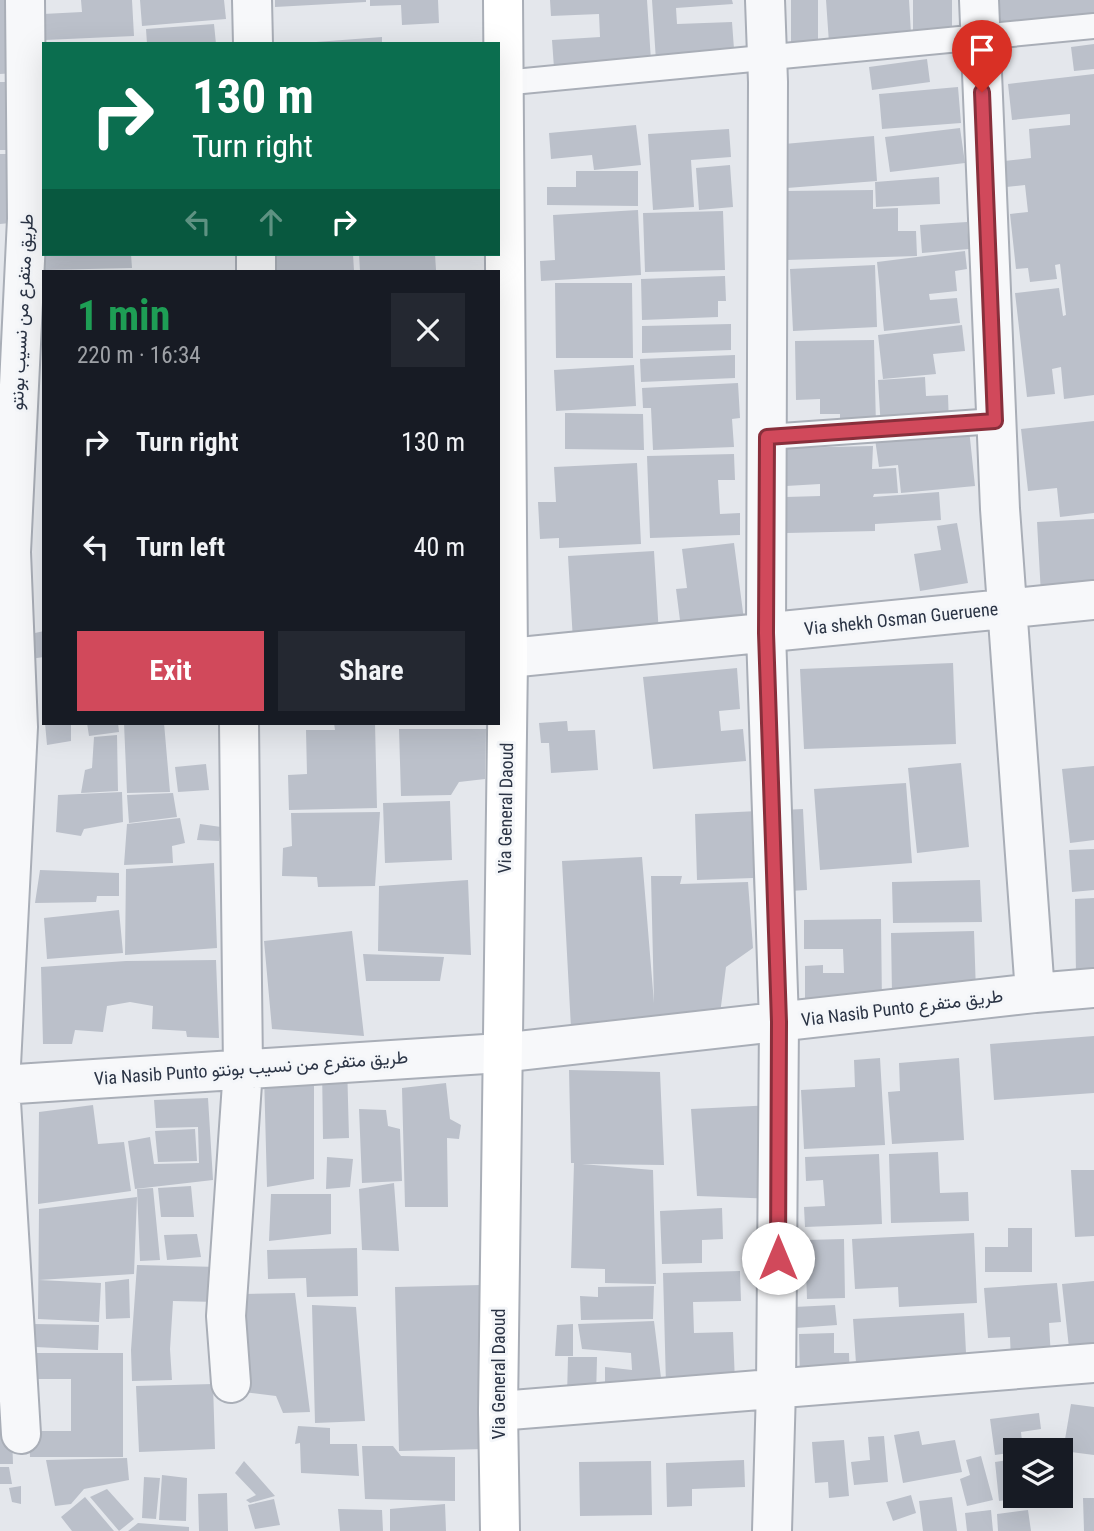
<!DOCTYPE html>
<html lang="en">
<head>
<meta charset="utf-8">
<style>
  :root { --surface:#171b24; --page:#242831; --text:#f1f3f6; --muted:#9ea1a6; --accent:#d1495b }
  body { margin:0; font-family:"Roboto Condensed",Vazirmatn,sans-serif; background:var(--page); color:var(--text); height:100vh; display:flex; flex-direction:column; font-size:26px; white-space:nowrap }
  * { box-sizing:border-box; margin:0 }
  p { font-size:23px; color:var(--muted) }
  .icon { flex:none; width:38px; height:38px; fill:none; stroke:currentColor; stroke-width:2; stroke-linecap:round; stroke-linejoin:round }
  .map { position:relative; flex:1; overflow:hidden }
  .side { position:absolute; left:42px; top:270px; width:458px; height:455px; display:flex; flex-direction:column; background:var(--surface); border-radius:0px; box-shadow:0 7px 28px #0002 }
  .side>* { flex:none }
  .banner { position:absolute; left:42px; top:42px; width:458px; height:214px; border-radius:0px; box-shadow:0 7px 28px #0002; background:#0b6e4f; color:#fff; overflow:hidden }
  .tools { position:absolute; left:1003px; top:1438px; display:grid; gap:14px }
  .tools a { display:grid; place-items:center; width:70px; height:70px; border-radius:0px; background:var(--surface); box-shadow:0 7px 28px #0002; font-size:35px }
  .pin { position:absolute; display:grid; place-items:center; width:60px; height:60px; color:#fff; margin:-72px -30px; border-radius:50% 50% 50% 0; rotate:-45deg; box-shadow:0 0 7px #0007 }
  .pin .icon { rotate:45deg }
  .me { position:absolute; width:77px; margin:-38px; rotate:0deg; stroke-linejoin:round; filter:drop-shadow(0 0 5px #0008) }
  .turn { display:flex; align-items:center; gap:24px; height:147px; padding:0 35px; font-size:32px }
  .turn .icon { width:91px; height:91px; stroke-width:2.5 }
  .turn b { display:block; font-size:49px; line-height:60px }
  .lanes { display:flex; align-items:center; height:66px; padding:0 35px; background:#0003; justify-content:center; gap:35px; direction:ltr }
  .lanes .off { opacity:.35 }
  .round { display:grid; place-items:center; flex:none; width:74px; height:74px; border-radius:0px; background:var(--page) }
  .headline { display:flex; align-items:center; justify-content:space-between; height:119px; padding:0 35px }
  h1 { font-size:42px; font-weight:700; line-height:52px; color:#1e9e55 }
  .button { display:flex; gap:14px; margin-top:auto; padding:14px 35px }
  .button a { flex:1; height:80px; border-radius:0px; background:var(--accent); color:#fff; font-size:28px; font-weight:700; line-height:80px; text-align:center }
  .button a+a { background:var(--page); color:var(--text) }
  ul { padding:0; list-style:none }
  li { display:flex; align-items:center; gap:21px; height:105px; padding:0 35px }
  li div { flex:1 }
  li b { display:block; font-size:26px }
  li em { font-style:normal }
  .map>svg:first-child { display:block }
</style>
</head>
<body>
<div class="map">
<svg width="1094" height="1531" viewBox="0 0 1094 1531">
  <rect width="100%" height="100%" fill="#e4e7ec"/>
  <path fill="#bbc0ca" d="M0 0H11L16 73 0 74Z
    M81 0H132L134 36 45 40 43 14 82 12Z
    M140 0H224L226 19 142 26Z
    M275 0H366V2L275 7Z
    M370 0H438L439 23 402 25 401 5 370 6Z
    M550 0H647L652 76 555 82 552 40 600 37 599 14 551 16Z
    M652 0H732L733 4 676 8 677 24 732 22 734 49 695 51 697 73 657 76Z
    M791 0H818V45H791Z
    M826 0H909L912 50 829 43Z
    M913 0H952V37L913 36Z
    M998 0H1094V18L1000 24Z
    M214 24 216 44H147L146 29Z
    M382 37V44H316V42Z
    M1094 44V69L1074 71 1071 47Z
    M927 59 930 82 872 90 869 67Z
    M1094 74V395L1064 399 1061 367 1052 369 1055 394 1027 397 1015 293 1059 288 1063 316 1066 315 1060 264 1055 265 1057 279 1030 282 1028 268 1016 269 1010 214 1028 212 1025 185 1006 187 1004 161 1031 158 1029 129 1070 125V114L1012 120 1008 84Z
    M0 82H6L7 150H0Z
    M958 87 961 123 882 129 879 94Z
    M636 125 641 165 594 170 592 155 551 159 549 133Z
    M960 128 965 163 890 172 885 137Z
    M729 129 731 157 691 160 694 207 653 210 648 134Z
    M874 136 877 181 787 188 784 144Z
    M0 154H6L10 223 0 224Z
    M730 165 733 207 699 210 696 168Z
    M576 171H638V206L547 205V187H576Z
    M939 177 940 204 876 207 875 182Z
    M873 190V209L898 208V231H916L917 256 786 260 785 191Z
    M638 210 641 275 541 281 540 261 555 260 553 215Z
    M723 211 725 270 645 272 643 213Z
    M967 222 969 249 922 253 920 225Z
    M965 251 967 269 955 271 957 291 929 294 930 300 957 298 960 323 884 331 877 262Z
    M44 254H131L132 268 45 270Z
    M269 254H353L354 271H270Z
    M359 254H435L436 270 360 271Z
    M875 265 877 327 793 331 790 269Z
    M725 276 726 301H718V317L642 320 641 279Z
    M555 283H632L633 358H556Z
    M731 324V350L642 353V326Z
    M962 325 965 351 933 354 936 374 883 379 878 335Z
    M874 340 876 427 840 428V414H820V399L796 400 795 341Z
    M735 355V378L641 382 640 359Z
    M634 365 636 406 556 411 554 370Z
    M925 377 926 396 948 395 949 425 881 429 878 380Z
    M738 383 740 418 732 419 734 447 653 450 651 408H643L642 388Z
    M565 413 643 414 644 450 565 449Z
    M1094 421V513L1060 517 1057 488 1028 491 1021 429Z
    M969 429 975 486 901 493 898 465 879 467 875 439Z
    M873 446 872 469 896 468 898 493 874 494 873 497 939 492 941 520 875 524V531L787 533 786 497 820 496V484L786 486 785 448Z
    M734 454 735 480H718L720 514 740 513V535L650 538 647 456Z
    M637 463 641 544 559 548V538L540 539 538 502H556L554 467Z
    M1094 519V610L1042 613 1037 522Z
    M957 523 968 583 920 591 914 554 941 550 937 526Z
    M734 543 744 620 681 628 676 589 687 588 682 549Z
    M654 551 659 635 573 641 568 556Z
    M44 631V657L30 659 26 635Z
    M953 663 956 744 804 749 800 669Z
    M737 668 740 709 719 711 721 731 743 729 746 761 653 769 643 677Z
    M567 721 568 731 595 730 598 770 551 773 549 743H541L539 723Z
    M45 723H71V741L47 745Z
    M87 723H118L119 732 89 736Z
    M124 723H164L170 792 127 793Z
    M334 723H375L377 808 289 810 288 775 307 774 306 730H335Z
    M399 729H486L485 779 459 782 451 795 401 796Z
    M117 735 118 791 81 793 85 770 92 768 94 737Z
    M961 763 969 847 917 853 908 768Z
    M206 764 209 790 178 792 175 767Z
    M1094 766V840L1070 843 1062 769Z
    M906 783 912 863 820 870 814 789Z
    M122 792 123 822 84 829 81 836 56 832 58 795Z
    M173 793 177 817 129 823 127 795Z
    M450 801 452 860 385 863 383 803Z
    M803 809 807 890 754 893 753 878 697 880 695 814Z
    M380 812 375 886 318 887 317 877 282 876 283 848 292 846 291 813Z
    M180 818 185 843 172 846 173 863 124 865 127 824Z
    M200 824 221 827 219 841 197 840Z
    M1094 849V890L1072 892 1069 850Z
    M642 857 654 1003 651 876H682L680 884 748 882 753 948 726 967 720 1014 655 1016 656 1028H571L562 861Z
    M214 863 217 948 125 955 126 869Z
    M40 870 119 873V896H97L96 902 35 903Z
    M468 880 471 955 378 951 379 886Z
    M980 880 982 922 893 923 892 882Z
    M1094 898V976H1076L1075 899Z
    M119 910 123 953 47 959 44 918Z
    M881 919 882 1006H805V966L823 965V973H844L843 949H804V920Z
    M352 931 364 1036 272 1029 264 941Z
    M974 931 976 993 892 995 891 933Z
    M363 954 444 957 440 981H366Z
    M216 960 219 1038 187 1037 186 1031 152 1029 153 1006 130 1002 107 1006 103 1032 75 1030 72 1044H43L41 967 126 961Z
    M1094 1036V1093L994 1100 990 1044Z
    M880 1058 885 1145 804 1149 801 1090 855 1087 854 1060Z
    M959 1058 964 1140 892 1144 888 1092 900 1091 899 1063Z
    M347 1063 349 1138 323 1139 322 1065Z
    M569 1070 660 1072 664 1165 582 1164 653 1170 656 1284 605 1283V1269L571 1268 574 1163H571Z
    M264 1074 314 1086V1179L267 1187Z
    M446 1083 450 1119 461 1125 459 1139 447 1138 448 1207H405L402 1088Z
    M208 1098 213 1180 135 1189 128 1141 150 1137 154 1164 199 1163 198 1127 156 1128 154 1100Z
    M93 1105 98 1144 124 1142 131 1191 38 1204 39 1112Z
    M776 1105V1199L697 1196 691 1109Z
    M359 1109 386 1110 388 1126 400 1129 402 1181 362 1183Z
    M195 1129 197 1161 158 1162 155 1131Z
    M938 1152 940 1193 968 1192 969 1221 891 1223 889 1154Z
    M879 1154 882 1224 805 1227 804 1207 825 1206 823 1180 806 1181 805 1157Z
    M327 1157 353 1159 350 1187 326 1189Z
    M1071 1170H1094V1236L1075 1237Z
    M394 1183 399 1251 362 1250 359 1189Z
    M191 1186 194 1217H161L158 1188Z
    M153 1188 160 1260 140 1261 137 1189Z
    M271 1194H331V1234L269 1241Z
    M137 1197 134 1274 39 1280 101 1283 99 1322 38 1319 39 1209Z
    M722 1208 723 1239 702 1240V1263L662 1264 660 1211Z
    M1008 1228H1032V1272H985V1247H1008Z
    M974 1233 977 1303 899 1307 898 1287 855 1289 852 1239Z
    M197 1234 201 1257 167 1260 164 1235Z
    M844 1239 845 1298 807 1299 805 1240Z
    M357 1248 358 1296 307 1297 306 1278 268 1279 267 1250Z
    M137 1265 219 1267 218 1302 173 1301 170 1349 172 1380 132 1381 131 1350Z
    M740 1271 741 1301 693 1302 694 1333 733 1332 735 1383 666 1385 663 1273Z
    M129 1279 130 1318 106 1319 105 1282Z
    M1094 1281V1364L1071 1366 1062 1284Z
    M1057 1283 1061 1322 1049 1323 1051 1358 1011 1361 1010 1337 988 1338 984 1288Z
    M481 1285 485 1449 399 1451 395 1287Z
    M654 1286 653 1319 581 1320 580 1296 598 1297V1287Z
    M295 1293 310 1412 283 1413 276 1396 243 1392 240 1294Z
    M312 1305 356 1307 365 1421 315 1423Z
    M835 1305 837 1325 795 1328 794 1307Z
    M964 1313 967 1373 857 1378 853 1319Z
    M654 1321 664 1402 605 1401V1367L632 1370 631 1353 582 1349 578 1324Z
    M33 1324 99 1325 98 1350 35 1347Z
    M573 1324V1356H555L557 1325Z
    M834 1333V1353H849L850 1383 800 1384 799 1334Z
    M34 1353H123V1457H30L29 1431H71V1379H34Z
    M568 1357H597L596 1397 567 1396Z
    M213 1384 215 1449 139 1452 136 1386Z
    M1071 1404 1094 1407V1455L1063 1451Z
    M1039 1413 1041 1429 1021 1432 1023 1451 995 1455 990 1419Z
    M298 1426 330 1428V1444H357L359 1476 301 1473 300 1443 295 1444Z
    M919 1431 922 1445 955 1440 962 1472 903 1483 894 1435Z
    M12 1434 13 1464H0V1435Z
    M884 1436 888 1482 854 1485 851 1462 870 1460 868 1437Z
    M844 1440 849 1496 829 1498 828 1482 815 1483 812 1442Z
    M362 1446H393L401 1456 455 1457V1501L365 1499Z
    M981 1456 993 1500 967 1506 960 1479 970 1475 966 1460Z
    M127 1458 129 1480 84 1489 71 1504 55 1506 46 1460Z
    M1015 1459V1496L1022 1498 999 1501 995 1462Z
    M744 1460 745 1487 692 1489V1506L667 1507 666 1463Z
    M244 1461 275 1496 250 1503 246 1500 256 1495 235 1473Z
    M651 1461 652 1515 580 1516 579 1462Z
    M0 1467H9L12 1484H0Z
    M162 1475 187 1478 186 1521 159 1520Z
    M144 1477 160 1478 156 1519 142 1518Z
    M21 1486V1504L12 1502 9 1488Z
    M107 1489 134 1519 119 1531 90 1497Z
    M227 1493 228 1531H199L198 1494Z
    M911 1495 916 1513 893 1521 886 1502Z
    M85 1497 114 1531H72L61 1517Z
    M952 1497 957 1531H923L919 1501Z
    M1083 1498H1094V1531H1084Z
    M274 1499 280 1525 255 1529 248 1505Z
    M445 1504 446 1531H390V1509Z
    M338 1509 382 1510 383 1531H340Z
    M991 1510 993 1531H967L965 1513Z
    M1028 1510 1031 1531H998L997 1514Z
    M138 1523 189 1527V1531H128Z"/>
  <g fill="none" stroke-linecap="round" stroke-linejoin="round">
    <g stroke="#a9aeb7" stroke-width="28">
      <path id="service" d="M503 83 1094 26
        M767 437 995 421"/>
    </g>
    <g stroke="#a9aeb7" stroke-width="42">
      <path id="minor" d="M252 0 253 44
        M765 0 768 82 766 633 779 1022 776 1389 772 1531
        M979 0 1000 509 1035 993
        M256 254V271
        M499 659 1094 600
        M0 1085 501 1053 1035 993 1094 988
        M231 1383 226 1316 243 1069 239 723
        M498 1411 1094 1363
        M21 1434 0 1085 18 727 11 552 27 219 25 0"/>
    </g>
    <g stroke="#a9aeb7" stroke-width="42">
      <path id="secondary" d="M500 1531 498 1411 508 659 503 0"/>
    </g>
    <use href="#service" stroke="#f7f8fa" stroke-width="24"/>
    <use href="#minor" stroke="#f7f8fa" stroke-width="38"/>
    <use href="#secondary" stroke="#fff" stroke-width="38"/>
  </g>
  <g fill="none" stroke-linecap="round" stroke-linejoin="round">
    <g stroke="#882f3b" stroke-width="18">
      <path id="route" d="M778 1258 779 1022 766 633 767 437 995 421 982 92"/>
    </g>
    <use href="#route" stroke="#d1495b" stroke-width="12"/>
  </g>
  <g text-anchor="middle" stroke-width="6" stroke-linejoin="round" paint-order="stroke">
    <g font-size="18" fill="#2b3445" stroke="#f4f6f9">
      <text transform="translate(22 312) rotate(-87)" y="6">طريق متفرع من نسيب بونتو</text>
      <text transform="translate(901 619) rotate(-6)" y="6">Via shekh Osman Gueruene</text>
      <text transform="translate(506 808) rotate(-89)" y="6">Via General Daoud</text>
      <text transform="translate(902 1008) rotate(-7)" y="6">Via Nasib Punto طريق متفرع</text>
      <text transform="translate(251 1068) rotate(-4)" y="6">Via Nasib Punto طريق متفرع من نسيب بونتو</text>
      <text transform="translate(499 1374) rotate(-90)" y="6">Via General Daoud</text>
    </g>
  </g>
</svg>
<div class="tools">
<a><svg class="icon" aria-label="layers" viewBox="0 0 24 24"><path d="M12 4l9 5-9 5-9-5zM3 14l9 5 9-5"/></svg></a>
</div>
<div class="pin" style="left:982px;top:92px;background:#d93025"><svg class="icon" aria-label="arrive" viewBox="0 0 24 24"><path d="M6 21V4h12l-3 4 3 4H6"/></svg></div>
<svg class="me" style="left:778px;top:1258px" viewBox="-20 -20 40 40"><circle r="19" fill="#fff"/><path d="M0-13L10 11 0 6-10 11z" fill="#d1495b"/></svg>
<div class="banner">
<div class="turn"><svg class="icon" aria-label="right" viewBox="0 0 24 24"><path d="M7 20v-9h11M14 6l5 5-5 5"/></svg><div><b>130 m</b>Turn right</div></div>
<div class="lanes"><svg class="icon off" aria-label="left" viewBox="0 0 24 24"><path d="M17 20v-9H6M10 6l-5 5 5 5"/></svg><svg class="icon off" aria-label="ahead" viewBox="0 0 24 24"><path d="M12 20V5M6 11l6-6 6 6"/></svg><svg class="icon" aria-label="right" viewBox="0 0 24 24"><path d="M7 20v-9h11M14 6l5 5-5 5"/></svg></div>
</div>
<section class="side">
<div class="headline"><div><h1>1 min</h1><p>220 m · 16:34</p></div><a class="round"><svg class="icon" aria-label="close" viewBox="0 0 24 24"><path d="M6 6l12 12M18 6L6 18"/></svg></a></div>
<ul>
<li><svg class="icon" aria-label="right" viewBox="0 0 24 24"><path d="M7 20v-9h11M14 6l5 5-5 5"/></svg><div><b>Turn right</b></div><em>130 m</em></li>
<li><svg class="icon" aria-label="left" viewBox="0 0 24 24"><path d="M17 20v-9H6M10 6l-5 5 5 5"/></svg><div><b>Turn left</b></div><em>40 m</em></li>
</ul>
<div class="button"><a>Exit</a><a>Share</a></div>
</section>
</div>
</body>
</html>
